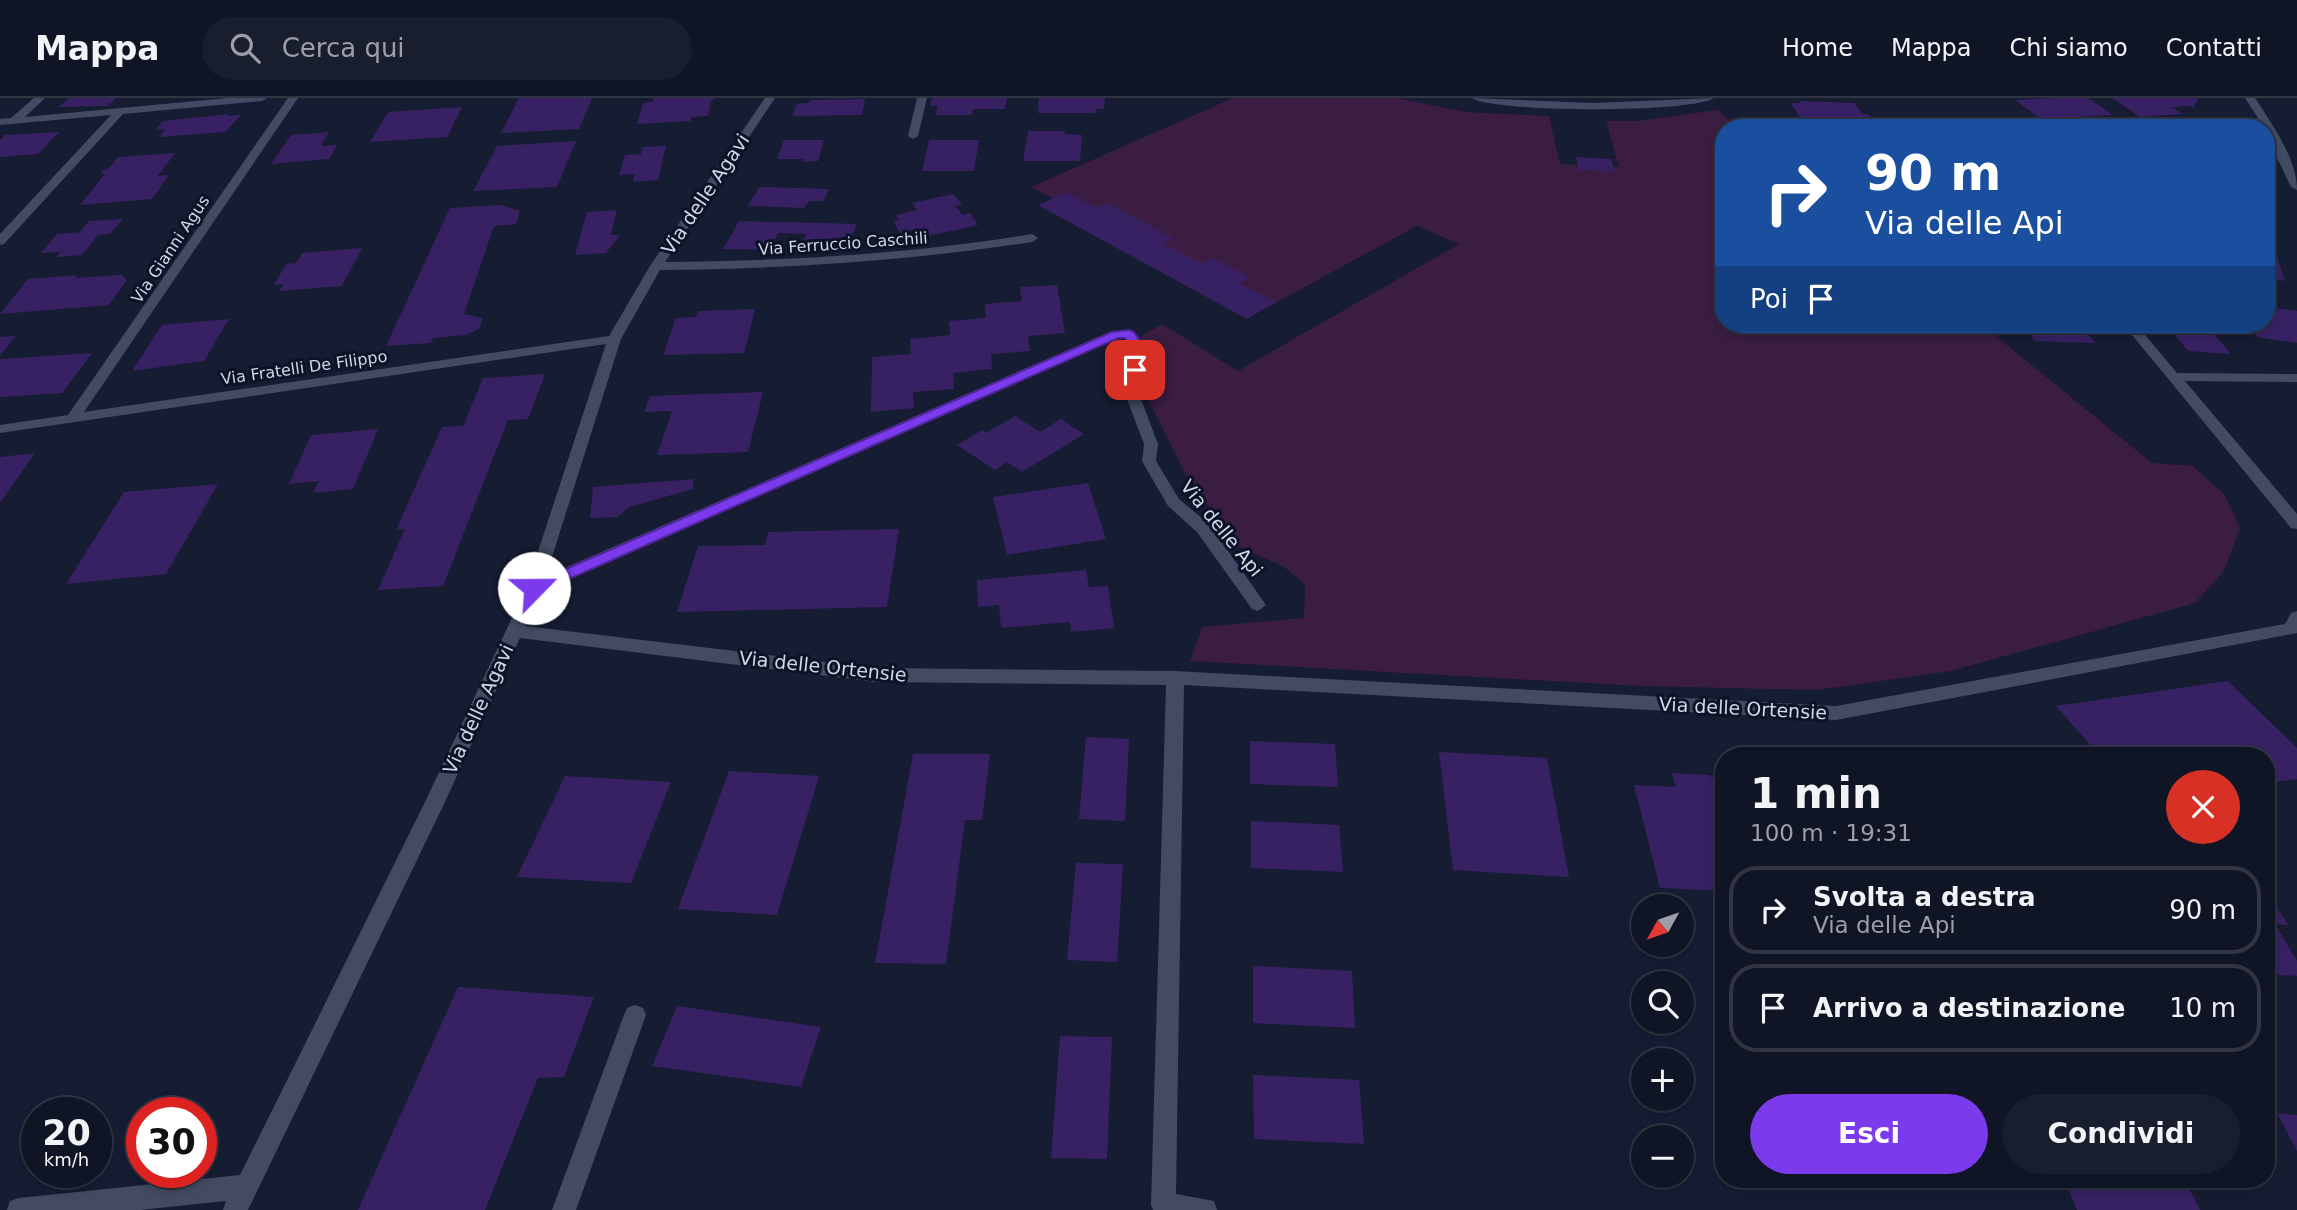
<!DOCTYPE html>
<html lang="it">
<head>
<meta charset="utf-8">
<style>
  :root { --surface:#101526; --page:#191e2e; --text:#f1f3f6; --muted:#9c9fa7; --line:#303443; --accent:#7c3aed }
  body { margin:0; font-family:"DejaVu Sans",sans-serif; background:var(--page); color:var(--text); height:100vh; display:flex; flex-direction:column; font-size:26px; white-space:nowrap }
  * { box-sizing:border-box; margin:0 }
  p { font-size:23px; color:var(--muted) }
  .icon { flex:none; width:38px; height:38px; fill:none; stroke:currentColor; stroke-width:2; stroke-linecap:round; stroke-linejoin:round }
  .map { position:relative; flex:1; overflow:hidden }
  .panel { position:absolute; left:1715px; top:649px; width:560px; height:441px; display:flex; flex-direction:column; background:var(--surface); border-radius:28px; box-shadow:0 4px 10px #0003,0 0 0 2px var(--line) }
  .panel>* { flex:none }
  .hud { position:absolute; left:1715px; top:21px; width:560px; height:214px; border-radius:28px; box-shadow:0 4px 10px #0003,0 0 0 2px var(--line); background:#1a4fa0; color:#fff; overflow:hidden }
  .needle { width:46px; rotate:230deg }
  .controls { position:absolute; left:1631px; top:796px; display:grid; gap:14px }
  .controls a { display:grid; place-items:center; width:63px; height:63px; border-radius:50%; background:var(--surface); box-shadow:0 4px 10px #0003,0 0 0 2px var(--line); font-size:35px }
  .speed { position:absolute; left:21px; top:999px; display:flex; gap:14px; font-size:35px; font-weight:700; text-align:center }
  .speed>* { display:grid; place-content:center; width:91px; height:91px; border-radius:50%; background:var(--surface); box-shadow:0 4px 10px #0003,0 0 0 2px var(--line); line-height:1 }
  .speed small { font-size:18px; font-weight:400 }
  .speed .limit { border:10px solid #d22; background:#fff; color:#111 }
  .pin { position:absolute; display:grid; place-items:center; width:60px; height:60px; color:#fff; margin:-30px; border-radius:14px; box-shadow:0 4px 10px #0006 }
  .me { position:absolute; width:77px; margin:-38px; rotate:67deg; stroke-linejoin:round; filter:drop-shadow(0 0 5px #0008) }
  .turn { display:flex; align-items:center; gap:24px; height:147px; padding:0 35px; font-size:32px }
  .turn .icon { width:91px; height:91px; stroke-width:2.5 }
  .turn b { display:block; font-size:49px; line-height:60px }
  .then { display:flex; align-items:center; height:66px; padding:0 35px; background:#0003; gap:14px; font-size:26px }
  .round { display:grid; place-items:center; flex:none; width:74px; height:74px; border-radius:37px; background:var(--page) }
  .headline { display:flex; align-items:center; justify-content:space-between; height:119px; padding:0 35px }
  h1 { font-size:42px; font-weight:600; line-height:52px }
  .action { display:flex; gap:14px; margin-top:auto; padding:14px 35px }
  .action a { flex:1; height:80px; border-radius:42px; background:var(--accent); color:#fff; font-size:28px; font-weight:600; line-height:80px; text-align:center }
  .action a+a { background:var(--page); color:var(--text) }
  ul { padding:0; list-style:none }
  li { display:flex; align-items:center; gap:21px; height:88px; margin:0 14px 10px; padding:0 21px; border:4px solid var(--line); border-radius:28px }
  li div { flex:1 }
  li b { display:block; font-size:26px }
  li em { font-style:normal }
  header { display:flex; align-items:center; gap:42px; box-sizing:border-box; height:98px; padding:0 35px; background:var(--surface); border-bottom:2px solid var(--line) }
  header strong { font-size:33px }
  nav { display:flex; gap:38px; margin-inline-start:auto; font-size:24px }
  .search { width:490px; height:63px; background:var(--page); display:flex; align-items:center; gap:18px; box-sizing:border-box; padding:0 24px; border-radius:38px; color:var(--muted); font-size:26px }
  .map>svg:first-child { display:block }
</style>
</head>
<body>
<header>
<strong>Mappa</strong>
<div class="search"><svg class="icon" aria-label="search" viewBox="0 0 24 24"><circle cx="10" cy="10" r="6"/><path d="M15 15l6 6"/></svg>Cerca qui</div>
<nav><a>Home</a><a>Mappa</a><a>Chi siamo</a><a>Contatti</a></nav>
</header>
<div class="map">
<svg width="2297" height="1112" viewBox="0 0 2297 1112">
  <rect width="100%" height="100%" fill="#161c32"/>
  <path fill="#3a1d41" d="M1233 0H1396L1466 14 1549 18 1560 66 1619 69 1606 23H1637L1717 12 1740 30H1724V226H1981L2152 365 2193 368 2224 396 2240 430 2224 473 2195 505 1951 573 1817 592 1640 588 1190 563 1202 529 1304 520 1305 486 1284 469 1233 446 1184 373 1122 250 1162 226 1238 273 1459 146 1417 128 1266 210 1031 89Z"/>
  <path fill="#382163" d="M69 0H116L108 8 59 9Z
    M519 0H592L579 31 501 35Z
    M654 0H715L711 3 708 18 691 19V23L637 26 643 5 653 4Z
    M932 0H1007L1005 11H973L972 17H935L938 7 930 8Z
    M1039 0H1105L1104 11H1096L1095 15H1038Z
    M2058 0H2088L2113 17 2041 21 2015 2Z
    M2112 0H2199L2193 10 2189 8 2171 9 2183 16 2140 19Z
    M865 1 862 17 792 18 797 6 807 5 812 2Z
    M1800 3 1854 5 1862 16H1868L1878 30 1806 29 1791 5H1801Z
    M462 9 447 39 370 44 388 14Z
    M228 16 226 18 241 17 225 34 159 39 165 31 155 32 163 23Z
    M1028 33H1065V36L1082 37 1080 63H1023Z
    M59 34 38 56 0 59V42L5 37Z
    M329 34 321 48 337 47 329 61 271 66 291 37Z
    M784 42H824L818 63 803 64 804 61H777Z
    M929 42H979L974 73H922Z
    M576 43 557 89 473 93 497 48Z
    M666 48 658 82 633 84 635 76 619 77 625 57 641 56 643 49Z
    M175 55 158 78 169 77 152 101 80 107 104 77 101 73 110 69 118 59Z
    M1576 59 1611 61 1615 74 1579 72Z
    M759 89 829 91 823 103H809L804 110 748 108Z
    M1066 94 1097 110 1107 105 1173 140 1163 145 1202 166 1212 160 1250 180 1239 185 1276 204 1247 221 1038 107Z
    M953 96 962 106 955 108 963 117 970 115 978 127 919 140 914 132 900 135 893 123 899 122 896 117 917 112 912 105Z
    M501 107 520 113 516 126 494 128 464 216 483 220 479 231 466 237 433 240 431 245 386 248 450 110Z
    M617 112 611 137H620L606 155 575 157 587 114Z
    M123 121 110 136 98 137 82 157 56 159 61 154 41 155 57 136 80 134 89 123Z
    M739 123 857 126 848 147 801 146 806 136 778 135 770 152 723 151Z
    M2266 149 2274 150 2285 183 2266 180Z
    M362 150 342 188 279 193 284 186 274 187 286 166 296 165 302 155Z
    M77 177 75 180 122 177 127 182 109 207 0 216 28 181Z
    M1057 187 1065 235 1028 238 1030 253 991 256 992 271 953 275 954 291 913 294 914 310 871 314 872 259 911 256 910 241 950 237 949 223 986 220 985 206 1022 203 1020 189Z
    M2266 209 2297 213V245L2257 239 2251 226H2266Z
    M755 211 744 255 663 257 676 220 696 219 698 213Z
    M229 221 204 263 132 273 162 227Z
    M2023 226H2080L2095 245 2035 243Z
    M2166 226H2206L2231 256 2188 253Z
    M16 238 0 257V239Z
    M92 255 62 295 0 299V261Z
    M545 276 528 321 508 322 443 488 378 492 405 431 396 432 442 329 463 328 483 280Z
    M763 294 748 354 657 357 672 313 644 314 650 298Z
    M1015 318 1040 334 1061 321 1084 336 1022 374 1007 364 995 372 957 347 982 332 986 335Z
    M378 331 353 391 313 395 319 383 289 386 311 337Z
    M35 355 0 405V359Z
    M693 381V391L629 409 618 419 590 420 593 389Z
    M1088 385 1106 441 1007 457 993 399Z
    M218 386 166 476 66 486 124 394Z
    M899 431 887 509 677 514 698 448 765 447 768 434Z
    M1086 472 1089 489 1108 488 1114 530 1071 534 1070 524 1001 530 999 507 978 509 977 482Z
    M2228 583 2297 650V681L2266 685V658H2100L2056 608Z
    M1086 639 1129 641 1125 723 1079 721Z
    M1250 643 1335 646 1338 689 1250 686Z
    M1439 654 1547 660 1569 779 1453 772Z
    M913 656H990L982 722H965L946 866 875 865Z
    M729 673 819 678 777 817 678 811Z
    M1672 675 1709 677 1716 683 1724 707V793L1660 790 1634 687 1676 689Z
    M565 678 671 684 631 785 517 779Z
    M1251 723 1339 727 1343 774 1251 770Z
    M1076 765 1123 766 1117 864 1067 862Z
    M2266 791 2288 827 2275 826 2297 863V878L2266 876Z
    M1253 868 1352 873 1355 930 1253 925Z
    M458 889 594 899 564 979 538 980 485 1112H358Z
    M677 908 821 929 801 989 652 968Z
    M1060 938 1112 939 1107 1061 1051 1060Z
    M1253 977 1359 982 1364 1046 1254 1041Z
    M2277 1015 2297 1017V1053Z
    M2064 1082H2185L2200 1112H2077Z"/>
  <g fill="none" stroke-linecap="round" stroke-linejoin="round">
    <path fill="#434b63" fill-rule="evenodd" d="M34 0H45L25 19 228 0H267L262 3 123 16 4 146 0 147V136L111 17 0 27V21L11 20Z
      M288 0H298L84 314 609 238 650 168 765 0H775L665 164C788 163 910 156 1032 136L1038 140 1032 144C909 163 785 171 660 172L621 241 546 478 1112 233H1134L1144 249 1139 296 1158 346 1156 363 1179 401 1209 426 1266 507 1258 513 1252 511 1197 434 1168 408 1142 363 1144 346 1125 296 1130 249 1125 240H1119L541 494 525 528 876 570 1175 573 1836 608 2285 526 2291 515 2297 513V535L1836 622 1184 587 1176 1096 1214 1103 1217 1112H1153L1151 1107 1166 587 876 584 520 540 444 706 248 1112H223L226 1103 140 1112H7L10 1103 19 1100 240 1077 424 706 526 490 606 246 0 335V327L68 317Z
      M917 0H927L918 38 913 41 908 38Z
      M1472 0 1593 5 1714 0C1692 15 1494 15 1472 0Z
      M2245 0H2255C2272 26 2297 61 2297 92L2291 89 2266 37V30L2261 26 2142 30 2147 27 2258 20Z
      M2123 226H2136L2177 275 2297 276V284L2185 283 2297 416V431L2291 430Z
      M635 907 643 910 646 917 576 1112H552L624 917 627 910Z"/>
  </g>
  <path fill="#7c3aed" stroke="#51269a" stroke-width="2" d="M1129 232 1134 234 1143 248 1140 275 1135 276 1129 272 1130 248 1125 240H1118L539 494 534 496 527 490 529 487 1112 234Z"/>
  <g text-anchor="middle" stroke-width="6" stroke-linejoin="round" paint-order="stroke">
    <g font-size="16" fill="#d1d7e5" stroke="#0d1327">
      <text transform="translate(843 145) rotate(-4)" y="6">Via Ferruccio Caschili</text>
      <text transform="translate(170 151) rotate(-56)" y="6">Via Gianni Agus</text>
      <text transform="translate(304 269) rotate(-8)" y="6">Via Fratelli De Filippo</text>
    </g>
    <g font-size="19" fill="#d1d7e5" stroke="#0d1327">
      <text transform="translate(705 96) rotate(-56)" y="7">Via delle Agavi</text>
      <text transform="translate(1222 430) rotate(51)" y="7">Via delle Api</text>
      <text transform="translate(823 568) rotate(6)" y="7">Via delle Ortensie</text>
      <text transform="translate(1743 610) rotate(3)" y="7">Via delle Ortensie</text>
      <text transform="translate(478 611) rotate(-65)" y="7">Via delle Agavi</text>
    </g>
  </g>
</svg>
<div class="controls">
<a><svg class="needle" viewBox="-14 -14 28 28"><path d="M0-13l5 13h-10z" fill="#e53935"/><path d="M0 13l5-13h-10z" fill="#9c9fa7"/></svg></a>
<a><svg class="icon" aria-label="search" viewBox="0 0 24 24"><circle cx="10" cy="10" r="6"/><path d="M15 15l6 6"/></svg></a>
<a>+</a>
<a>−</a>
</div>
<div class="speed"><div>20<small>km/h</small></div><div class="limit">30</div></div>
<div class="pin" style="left:1135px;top:272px;background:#d93025"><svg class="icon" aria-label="arrive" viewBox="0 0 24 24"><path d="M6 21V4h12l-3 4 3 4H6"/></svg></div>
<svg class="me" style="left:534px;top:490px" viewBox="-20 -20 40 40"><circle r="19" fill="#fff"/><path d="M0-13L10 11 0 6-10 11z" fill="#7c3aed"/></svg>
<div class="hud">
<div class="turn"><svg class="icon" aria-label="right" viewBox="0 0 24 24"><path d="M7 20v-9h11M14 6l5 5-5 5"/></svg><div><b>90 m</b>Via delle Api</div></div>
<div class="then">Poi<svg class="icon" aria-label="arrive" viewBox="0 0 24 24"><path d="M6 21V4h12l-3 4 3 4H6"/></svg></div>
</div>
<section class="panel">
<div class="headline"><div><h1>1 min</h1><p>100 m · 19:31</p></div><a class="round" style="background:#d93025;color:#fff"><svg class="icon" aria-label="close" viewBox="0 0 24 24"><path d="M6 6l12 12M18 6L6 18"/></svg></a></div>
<ul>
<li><svg class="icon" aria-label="right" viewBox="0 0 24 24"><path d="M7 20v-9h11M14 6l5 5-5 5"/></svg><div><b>Svolta a destra</b><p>Via delle Api</p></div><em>90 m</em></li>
<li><svg class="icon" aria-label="arrive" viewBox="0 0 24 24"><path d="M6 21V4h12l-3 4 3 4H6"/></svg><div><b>Arrivo a destinazione</b></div><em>10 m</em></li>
</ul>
<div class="action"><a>Esci</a><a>Condividi</a></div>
</section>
</div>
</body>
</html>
